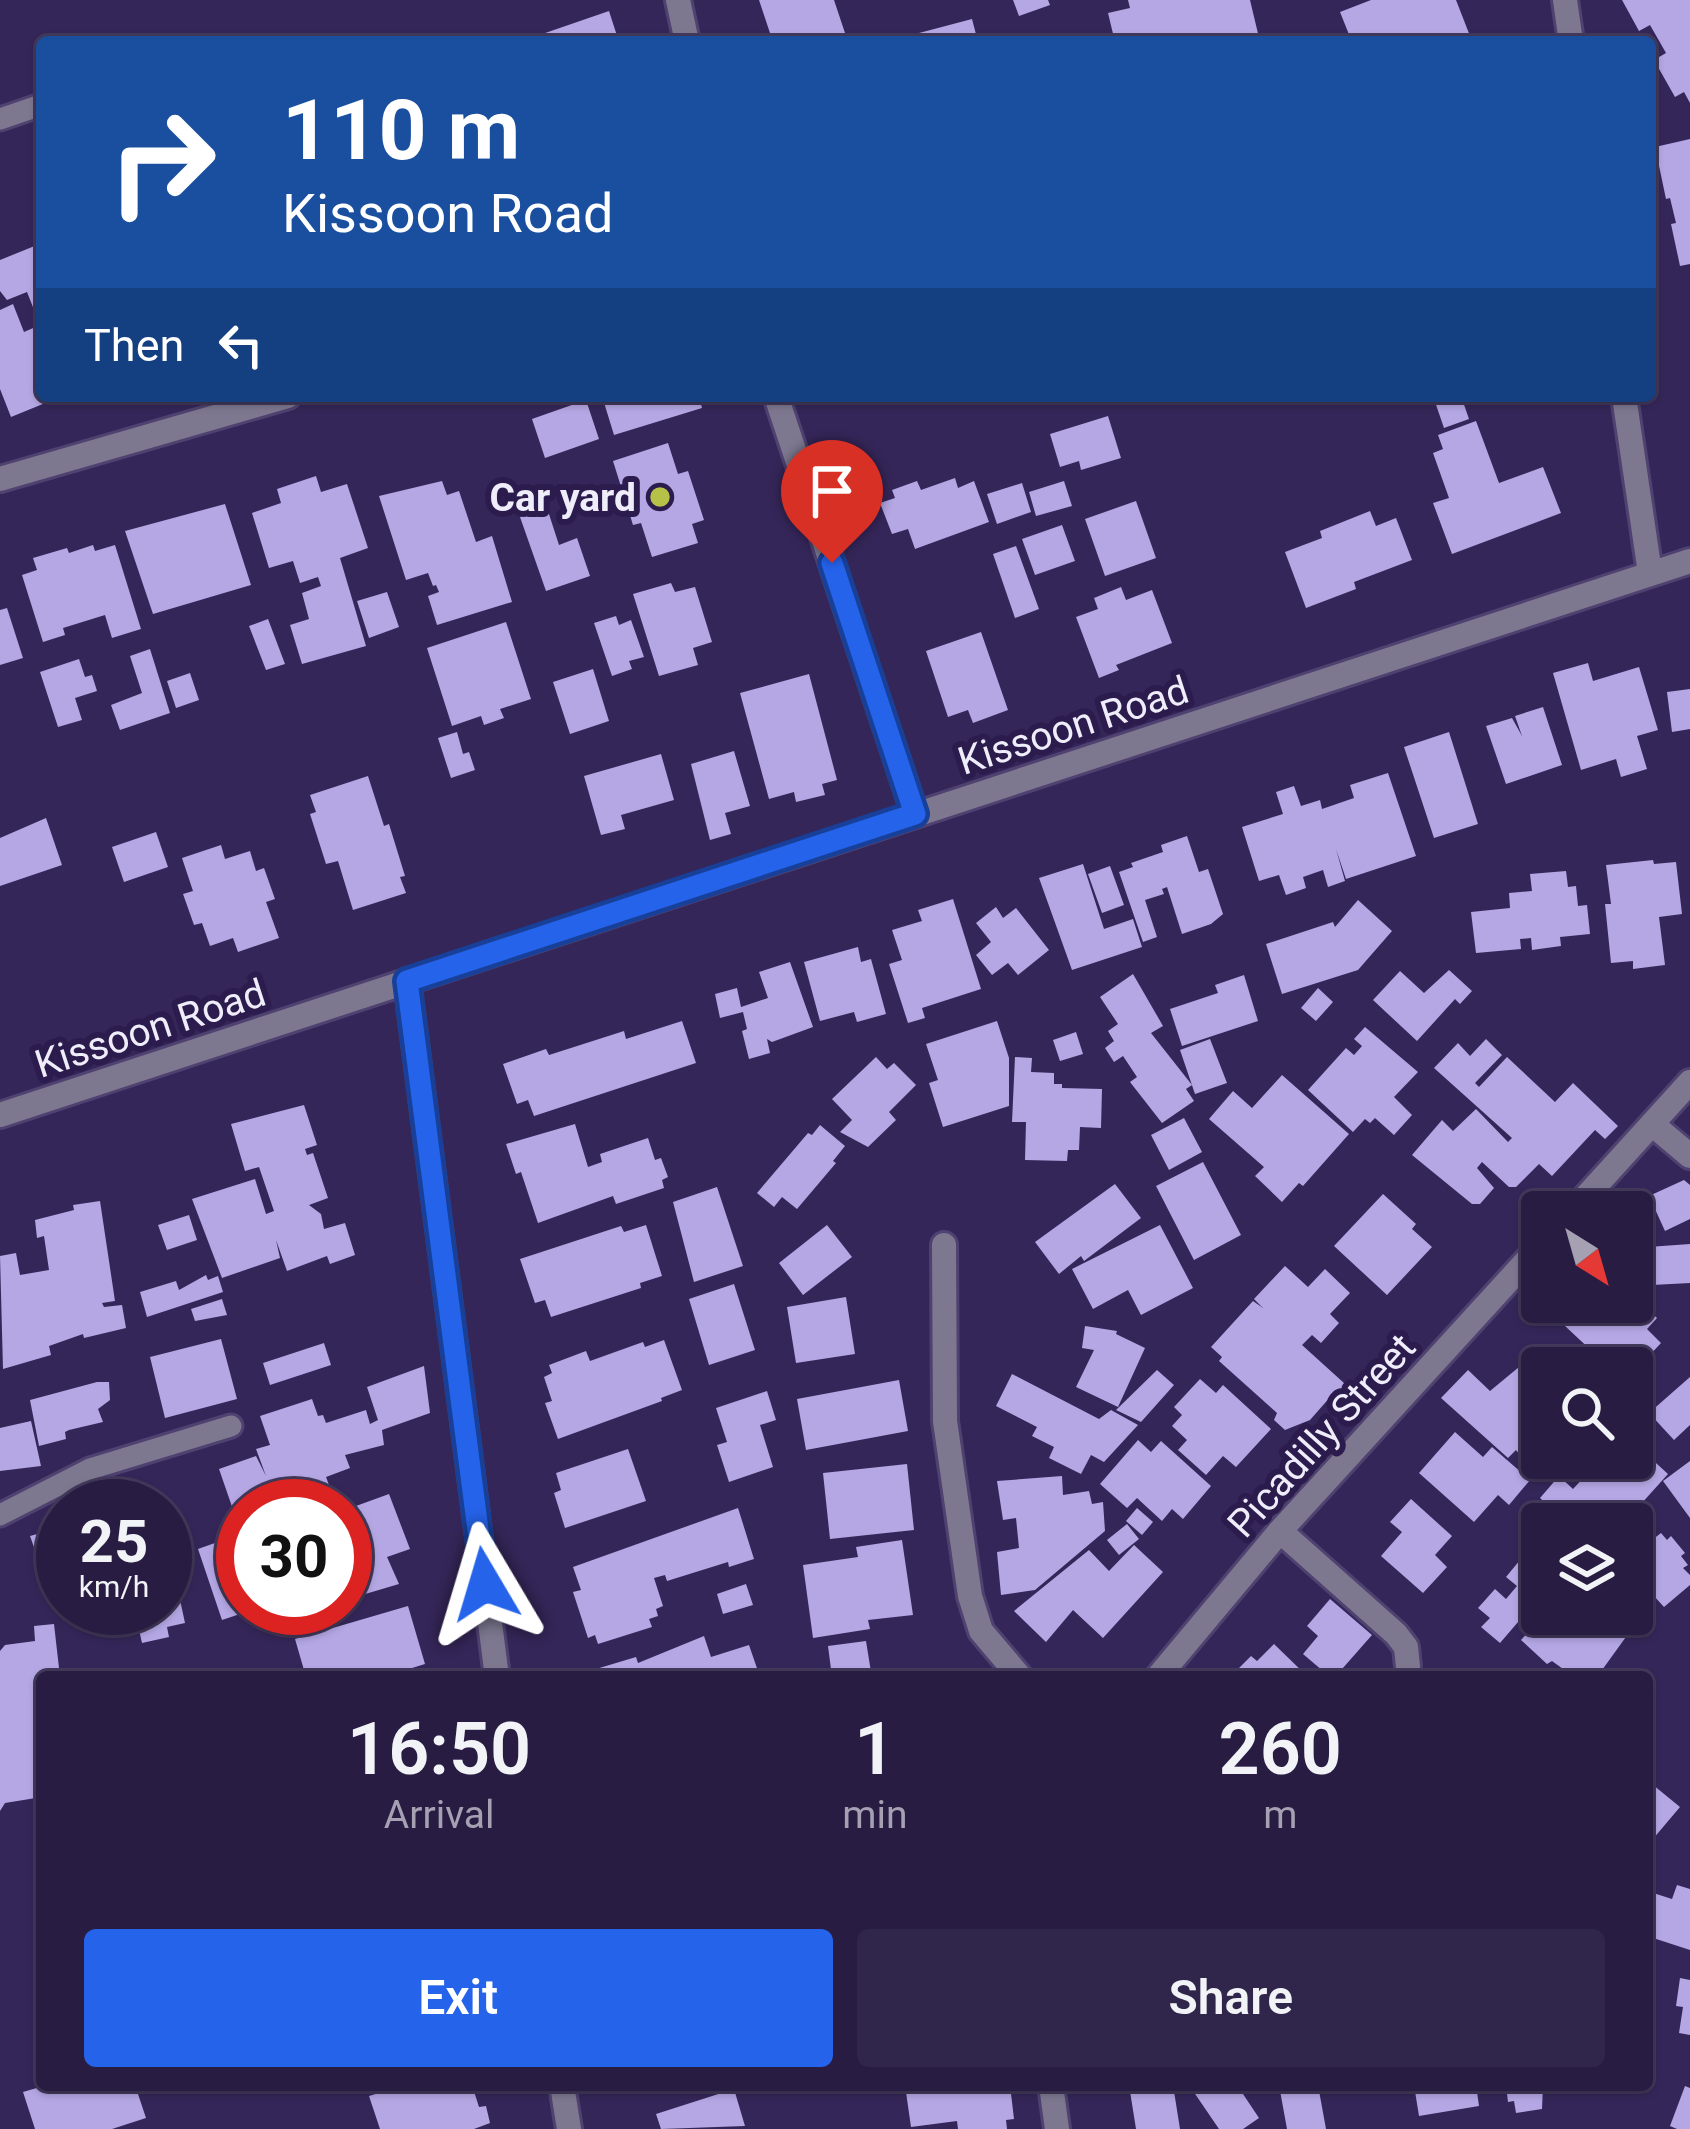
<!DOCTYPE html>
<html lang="en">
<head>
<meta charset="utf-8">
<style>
  :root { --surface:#281c43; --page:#30254a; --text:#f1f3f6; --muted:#a5a1b2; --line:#443a5c; --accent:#2563eb }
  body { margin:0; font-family:Roboto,sans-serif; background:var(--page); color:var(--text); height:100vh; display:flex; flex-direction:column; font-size:45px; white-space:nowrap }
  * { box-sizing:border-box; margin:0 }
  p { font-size:39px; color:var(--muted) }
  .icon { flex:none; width:66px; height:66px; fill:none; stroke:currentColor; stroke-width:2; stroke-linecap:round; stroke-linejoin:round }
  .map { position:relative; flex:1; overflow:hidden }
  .sheet { position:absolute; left:36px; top:1671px; width:1617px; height:420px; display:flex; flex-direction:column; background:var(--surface); border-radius:12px; box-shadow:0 3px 9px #0004,0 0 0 3px var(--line) }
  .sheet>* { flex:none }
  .top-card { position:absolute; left:36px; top:36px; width:1620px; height:366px; border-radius:12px; box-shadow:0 3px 9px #0004,0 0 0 3px var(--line); background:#1a4fa0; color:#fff; overflow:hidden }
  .needle { width:78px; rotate:143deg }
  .buttons { position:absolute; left:1521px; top:1191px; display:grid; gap:24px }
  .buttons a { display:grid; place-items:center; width:132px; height:132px; border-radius:12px; background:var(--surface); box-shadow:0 3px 9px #0004,0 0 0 3px var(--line); font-size:60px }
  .speed { position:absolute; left:36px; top:1479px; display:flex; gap:24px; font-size:60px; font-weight:700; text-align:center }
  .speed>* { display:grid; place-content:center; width:156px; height:156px; border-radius:50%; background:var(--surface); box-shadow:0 3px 9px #0004,0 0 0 3px var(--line); line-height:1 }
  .speed small { font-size:30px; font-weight:400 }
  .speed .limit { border:18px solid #d22; background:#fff; color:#111 }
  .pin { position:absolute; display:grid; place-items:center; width:102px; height:102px; color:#fff; margin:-123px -51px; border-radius:50% 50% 50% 0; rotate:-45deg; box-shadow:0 0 12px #0007 }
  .pin .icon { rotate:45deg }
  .me { position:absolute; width:132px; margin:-66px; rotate:353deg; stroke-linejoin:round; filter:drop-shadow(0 0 9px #0008) }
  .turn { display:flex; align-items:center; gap:42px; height:252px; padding:0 48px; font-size:54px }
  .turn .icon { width:156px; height:156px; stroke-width:2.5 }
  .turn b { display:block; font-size:84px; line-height:102px }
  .then { display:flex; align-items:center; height:114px; padding:0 48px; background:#0003; gap:24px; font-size:45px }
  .eta { display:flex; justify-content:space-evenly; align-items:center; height:204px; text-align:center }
  .eta b { font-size:72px; font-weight:600; line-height:84px }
  .cta { display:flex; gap:24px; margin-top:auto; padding:24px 48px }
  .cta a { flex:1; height:138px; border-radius:12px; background:var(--accent); color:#fff; font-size:48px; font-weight:600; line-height:138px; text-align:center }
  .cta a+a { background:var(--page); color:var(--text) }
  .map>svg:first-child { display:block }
</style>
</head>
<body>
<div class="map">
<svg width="1690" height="2129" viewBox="0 0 1690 2129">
  <rect width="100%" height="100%" fill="#352659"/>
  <path fill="#b4a7e4" d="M759 0H834L846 36 828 42H773Z
    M1013 0H1048L1050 5 1019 16Z
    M1128 0H1250L1260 42H1115L1108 13 1130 8Z
    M1371 0H1456L1470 36 1456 42H1352L1340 12Z
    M1622 0H1690V103L1684 92 1675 97 1654 60 1666 53 1650 25 1639 31Z
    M609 11 619 42H522V41Z
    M972 19 978 42H922L919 33Z
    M1690 139V264L1680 266 1671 224 1676 223 1670 198 1666 199 1655 147Z
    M42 243V396H78L62 403 60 397 11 417 0 389V310L13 304 24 332 40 325 27 292 7 300 0 291V260Z
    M602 396H699L702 408 614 435Z
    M1433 396H1461L1469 419 1444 428Z
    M586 400 599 439 545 458 532 419Z
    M1108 416 1121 458 1081 470 1079 461 1060 467 1050 434Z
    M1476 421 1499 483 1543 467 1561 513 1452 554 1433 503 1449 498 1433 453 1443 449 1438 435Z
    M668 443 678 474 688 471 704 520 692 524 698 543 652 557 641 523 633 525 613 461Z
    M316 476 321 492 347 484 368 548 340 558 366 646 302 664 290 625 309 619 302 593 321 586 318 577 300 583 293 561 269 568 252 513 281 503 277 489Z
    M955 478 958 488 974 481 989 522 915 549 908 529 892 534 880 503 895 498 892 490 917 481 921 490Z
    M442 481 447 495 459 491 476 542 492 536 512 602 437 625 428 596 439 592 436 585 433 586 428 573 406 580 379 496Z
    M1064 481 1072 506 1036 516 1029 492Z
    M1022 483 1031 512 997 524 987 494Z
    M1136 501 1156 558 1105 576 1085 519Z
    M225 504 251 585 153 614 125 531Z
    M547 508 559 545 577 538 590 576 546 591 520 517Z
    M1370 511 1376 526 1396 518 1412 560 1354 582 1356 589 1306 608 1285 552 1322 538 1320 531Z
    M1062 525 1075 561 1035 575 1022 539Z
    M93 545 95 551 115 545 141 629 112 638 105 615 63 628 65 635 43 642 22 575 37 570 33 558 67 548 69 553Z
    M1016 546 1039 609 1015 618 993 554Z
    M671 583 675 592 695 587 712 642 693 648 698 665 659 676 633 594Z
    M1121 587 1126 600 1152 590 1172 643 1116 665 1119 670 1099 678 1076 617 1098 609 1094 598Z
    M387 592 399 627 369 638 357 601Z
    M7 608 23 658 0 665V610Z
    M616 616 619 625 631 620 644 657 629 661 632 669 612 676 594 623Z
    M268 619 285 664 266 670 249 626Z
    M506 622 531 699 500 709 504 718 484 725 481 716 452 726 427 648Z
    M981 632 1008 710 973 723 968 710 948 717 926 651Z
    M150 649 170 713 120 730 111 705 142 693 130 656Z
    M79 659 85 677 92 675 97 691 75 698 82 720 58 727 40 672Z
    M1588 663 1593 681 1639 667 1658 730 1637 736 1647 769 1621 777 1616 759 1581 770 1553 673Z
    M593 669 609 721 570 734 553 682Z
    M190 673 199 700 176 708 167 681Z
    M809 674 837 780 822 784 825 795 796 802 794 792 769 799 740 693Z
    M1690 689V729L1672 732 1667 692Z
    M1543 707 1562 765 1506 784 1486 726 1512 718 1522 736 1515 716Z
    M457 732 463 754 469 752 475 770 451 778 438 738Z
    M1449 732 1478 824 1434 838 1404 747Z
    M734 751 750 806 725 813 731 834 710 840 691 764Z
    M661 754 674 800 621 815 625 829 601 835 584 776Z
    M1388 773 1416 856 1346 879 1336 849 1345 881 1328 887 1323 870 1303 877 1306 888 1286 895 1279 875 1259 881 1242 827 1283 814 1276 792 1294 786 1301 806 1320 800 1322 809 1354 798 1350 785Z
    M368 776 384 826 389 824 405 876 400 877 406 893 353 910 338 861 326 864 310 814 316 812 310 795Z
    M46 818 62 865 0 886V838Z
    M156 832 168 867 124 882 112 847Z
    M1187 836 1199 872 1208 869 1223 914 1211 924 1182 934 1167 887 1162 889 1164 894 1145 900 1157 937 1143 942 1119 872 1133 867 1131 863 1163 852 1161 845Z
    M221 845 225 859 250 851 256 871 264 868 275 899 266 902 279 938 238 952 233 938 210 946 202 923 194 925 183 894 193 891 182 858Z
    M1653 860 1654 864 1676 862 1682 914 1659 917 1665 965 1633 969V961L1611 963 1605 904H1611L1606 865Z
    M1083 864 1104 929 1133 919 1142 947 1072 970 1039 878Z
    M1110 866 1124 905 1102 913 1088 874Z
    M1566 871 1568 887 1576 886 1578 906 1587 905 1590 934 1560 937 1561 946 1532 950 1531 938 1520 939 1521 949 1476 953 1471 912 1510 908 1509 893 1532 891 1530 874Z
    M953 899 981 989 922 1008 925 1018 908 1023 889 964 902 960 892 930 922 921 918 910Z
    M1358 900 1392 931 1358 970 1282 994 1266 944 1333 922 1335 927Z
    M996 907 1003 918 1016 908 1049 950 1018 975 1008 963 992 975 976 955 991 942 976 923Z
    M858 947 861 962 871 959 886 1014 857 1022 854 1012 820 1021 804 962Z
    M790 962 813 1027 772 1042 767 1039 770 1053 749 1059 742 1031 747 1029 743 1012 720 1018 715 994 737 988 741 1007 768 998 759 972Z
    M1449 970 1472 991 1460 1004 1455 999 1417 1041 1373 1000 1400 971 1424 993Z
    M1133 974 1163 1026 1151 1033 1192 1085 1186 1089 1194 1101 1162 1123 1130 1082 1137 1077 1123 1056 1114 1062 1105 1048 1114 1041 1108 1031 1118 1024 1100 997Z
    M1244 975 1258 1021 1182 1046 1170 1009 1218 993 1215 985Z
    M1318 988 1333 1002 1316 1021 1301 1008Z
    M682 1021 696 1063 534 1116 528 1100 517 1104 503 1064 546 1049 549 1055 624 1031 626 1039Z
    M997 1021 1009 1058V1106L943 1127 929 1083 938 1080 926 1044Z
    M1365 1027 1418 1072 1394 1097 1412 1115 1394 1135 1375 1118 1370 1123 1365 1119 1353 1132 1308 1090 1346 1048 1354 1055 1362 1046 1354 1039Z
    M1076 1032 1083 1054 1060 1061 1053 1040Z
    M1210 1039 1227 1083 1195 1094 1180 1050Z
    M1486 1039 1502 1055 1475 1083 1479 1087 1507 1057 1555 1102 1573 1083 1618 1126 1605 1139 1595 1130 1552 1176 1539 1164 1516 1187H1509L1482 1162 1477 1168 1494 1188 1480 1204H1472L1412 1155 1442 1120 1453 1131 1476 1109 1508 1142 1512 1138 1434 1068 1458 1043 1470 1056Z
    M876 1057 887 1069 894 1063 916 1085 889 1112 896 1120 868 1147 840 1132 852 1120 832 1099Z
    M1015 1057 1032 1058 1031 1072 1054 1073V1084H1062V1088L1102 1089 1101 1128 1080 1127 1079 1150H1068L1067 1161 1025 1160 1026 1122H1012Z
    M1282 1075 1349 1134 1303 1186 1299 1183 1282 1202 1255 1176 1264 1167 1209 1119 1233 1091 1252 1108Z
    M304 1105 317 1145 305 1149 307 1155 313 1153 328 1198 309 1205 321 1214 324 1229 345 1223 355 1255 330 1264 327 1256 287 1271 276 1240 280 1258 222 1278 192 1199 255 1179 266 1214 274 1211 259 1167 245 1171 231 1124Z
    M1184 1118 1202 1152 1169 1170 1151 1135Z
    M575 1124 588 1167 602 1162 600 1154 648 1138 655 1160 661 1158 668 1177 662 1180 664 1188 616 1204 613 1196 538 1223 521 1172 516 1174 506 1144Z
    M820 1125 845 1146 833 1161 836 1163 797 1209 782 1197 774 1207 757 1193 808 1133 812 1135Z
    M1203 1162 1241 1235 1194 1260 1156 1186Z
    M1684 1180 1690 1185V1219L1665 1231 1649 1196Z
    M1115 1184 1141 1218 1084 1261 1081 1256 1059 1274 1035 1242Z
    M717 1187 743 1266 694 1282 673 1202Z
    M1383 1194 1416 1224 1412 1229 1432 1247 1387 1295 1334 1246Z
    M100 1201 115 1301 102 1303 104 1307 122 1305 126 1328 84 1338 83 1334 49 1346 51 1355 3 1369 0 1256 16 1253 20 1275 49 1270 44 1236 37 1238 35 1220 74 1210 73 1205Z
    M189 1215 197 1240 167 1250 158 1225Z
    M646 1225 662 1276 640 1283 641 1288 551 1317 545 1300 535 1303 520 1259 621 1226 624 1232Z
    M827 1225 852 1257 803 1295 779 1263Z
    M1160 1225 1193 1288 1141 1315 1128 1290 1093 1309 1072 1269Z
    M1690 1244V1283L1633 1286 1632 1266 1649 1265 1648 1247Z
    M1285 1266 1308 1287 1325 1269 1350 1293 1330 1314 1339 1323 1321 1343 1312 1335 1302 1345 1355 1393 1343 1405 1332 1395 1310 1420 1285 1430 1274 1420 1277 1413 1219 1361 1222 1357 1211 1347 1253 1301 1263 1308 1254 1299Z
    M206 1275 208 1280 218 1276 223 1292 147 1317 140 1292 176 1281 179 1290Z
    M734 1284 755 1350 709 1365 689 1299Z
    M1632 1295 1657 1318 1647 1329 1661 1343 1632 1374V1368H1610L1565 1326 1587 1302H1632Z
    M846 1297 855 1354 796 1363 787 1307Z
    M222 1299 227 1315 195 1321 191 1309Z
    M1085 1326 1117 1331 1116 1334 1145 1348 1118 1407 1076 1387 1094 1350 1082 1348Z
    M221 1339 237 1399 165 1418 150 1357Z
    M664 1340 682 1390 661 1398 662 1401 558 1439 545 1403 552 1401 544 1377 552 1373 549 1365 586 1351 590 1361 643 1342 645 1347Z
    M324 1343 331 1365 270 1385 263 1363Z
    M424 1366 430 1413 382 1430 384 1445 345 1455 350 1468 326 1477 332 1493 292 1506H243V1522L238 1524 219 1469 256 1456 266 1476 256 1449 270 1445 260 1416 312 1399 318 1416 323 1415 326 1423 366 1410 370 1424 378 1420 367 1387Z
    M1519 1367 1541 1394 1535 1400 1542 1410V1458H1552L1534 1472 1516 1450 1508 1458 1441 1398 1468 1370 1490 1391Z
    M1157 1370 1174 1385 1141 1422 1116 1410Z
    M1012 1374 1099 1419 1111 1410 1138 1425 1104 1462 1091 1455 1081 1474 1049 1458 1054 1447 1032 1436 1037 1427 996 1406Z
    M1690 1377V1425L1674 1440 1649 1413Z
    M1200 1379 1216 1393 1223 1385 1271 1429 1236 1467 1223 1456 1206 1475 1178 1450 1187 1440 1172 1426 1182 1415 1174 1407Z
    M899 1380 908 1431 806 1450 797 1399Z
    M97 1382H109L110 1400 98 1409 103 1422 69 1430 65 1432 66 1439 39 1446 30 1400Z
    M767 1391 776 1420 760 1425 773 1467 729 1482 717 1445 727 1442 716 1408Z
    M31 1421 41 1466 0 1471V1428Z
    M1455 1432 1483 1457 1492 1447 1530 1480 1509 1505 1498 1495 1474 1522 1419 1473Z
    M1138 1440 1151 1452 1161 1441 1211 1486 1183 1519 1172 1509 1162 1521 1137 1498 1127 1508 1100 1484Z
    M1634 1443 1668 1474 1623 1524 1613 1518 1608 1524H1542V1548L1520 1529 1535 1512 1543 1520 1553 1510 1540 1498 1559 1476 1573 1489 1602 1458 1613 1466 1620 1458H1632Z
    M628 1449 646 1501 565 1528 554 1493 561 1490 556 1473Z
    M1690 1461V1518L1663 1481Z
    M907 1464 914 1530 830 1539 823 1473Z
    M1062 1476 1063 1495 1089 1491 1092 1504 1103 1502 1105 1531 1035 1590 1001 1595 997 1552 1019 1548 1016 1518 1003 1520 997 1481Z
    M389 1494 410 1549 387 1557 399 1584 345 1600V1510Z
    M1411 1499 1452 1536 1435 1555 1447 1567 1423 1593 1381 1556 1402 1532 1390 1522Z
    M738 1508 754 1559 729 1567 728 1562 667 1581 665 1575 654 1578 663 1606 656 1609 658 1616 649 1619 652 1627 598 1644 595 1635 588 1638 573 1592 581 1590 573 1567Z
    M1137 1508 1153 1522 1142 1535 1126 1521Z
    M1127 1524 1139 1539 1119 1555 1107 1540Z
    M63 1527V1579L50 1584 42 1551 36 1553 30 1536Z
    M243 1533V1608L255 1609 222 1620 198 1549Z
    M1661 1533 1667 1540 1671 1536 1685 1553 1681 1556 1688 1565 1683 1568 1690 1575V1585L1664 1607 1653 1595 1640 1605 1632 1596V1543L1643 1535 1652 1540Z
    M902 1540 913 1615 868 1620 870 1629 813 1638 803 1565 858 1557 856 1547Z
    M1134 1545 1163 1572 1103 1638 1073 1610 1046 1642 1014 1611 1089 1550 1109 1571Z
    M1520 1560 1542 1579V1594L1500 1643 1481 1627 1490 1618 1478 1608 1495 1589 1506 1599 1517 1586 1506 1577Z
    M173 1567 185 1623 167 1627 169 1637 142 1643 134 1608H165V1569Z
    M746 1584 753 1605 723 1614 717 1594Z
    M1330 1599 1372 1635 1335 1677H1330L1303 1654 1318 1636 1307 1626Z
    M408 1606 425 1664 383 1677H306L295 1639Z
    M1545 1614H1623L1636 1623 1597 1677H1574L1552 1661 1547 1664 1521 1640Z
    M54 1624 59 1668 51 1669 52 1677H42V1797L5 1803 0 1811V1651L5 1645 35 1641 34 1626Z
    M704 1636 711 1657 749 1645 760 1677H588L586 1672 636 1657 638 1663Z
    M866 1641 871 1672 885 1670 886 1677H832L828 1646Z
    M1274 1644 1308 1677H1243L1245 1675 1239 1668 1251 1656 1257 1661Z
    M1647 1780 1680 1807 1647 1846Z
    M1677 1885 1690 1889V1950L1647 1936V1891L1672 1899Z
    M1680 1978 1690 1980V2035L1679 2033 1683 2007 1676 2006Z
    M47 2085H135L146 2118 112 2129H35L23 2092Z
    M405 2085H472L479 2107 486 2106 490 2123 474 2129H380L369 2096Z
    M905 2085H1010L1014 2119 1006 2120 1007 2129H958L957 2121 911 2127Z
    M1129 2085H1173L1180 2129H1136Z
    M1189 2085H1237L1259 2118 1243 2129H1219Z
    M1279 2085H1318L1326 2129H1287Z
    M1414 2085H1476L1479 2106 1419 2116Z
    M1506 2085H1543L1542 2109 1516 2113 1514 2101 1508 2102Z
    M1685 2086 1690 2088V2129H1677L1670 2126Z
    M734 2089 745 2126 661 2129 656 2114Z"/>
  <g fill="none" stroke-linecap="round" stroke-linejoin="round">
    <g stroke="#4f4270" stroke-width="27">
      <path id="service" d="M0 119 41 105
        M0 1515 90 1469 231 1426"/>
    </g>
    <g stroke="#4f4270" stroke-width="30">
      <path id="minor" d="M678 0 687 42
        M1565 0 1571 42
        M776 396 915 814
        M1624 396 1650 573
        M0 479 288 396
        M407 981 497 1677
        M0 1115 1690 561
        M1652 1124 1690 1156
        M1572 1212 1690 1082
        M944 1245 945 1421 970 1596 981 1631 1020 1677
        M1280 1531 1396 1634 1406 1647 1409 1677
        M1158 1677 1280 1531 1542 1244
        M562 2085 569 2129
        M1051 2085 1057 2129"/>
    </g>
    <use href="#service" stroke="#7d7890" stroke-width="21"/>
    <use href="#minor" stroke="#7d7890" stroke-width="24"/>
  </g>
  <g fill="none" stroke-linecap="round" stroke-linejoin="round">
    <g stroke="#184099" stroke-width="30">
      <path id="route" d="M485 1584 407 981 915 814 832 563"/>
    </g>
    <use href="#route" stroke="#2563eb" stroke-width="21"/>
  </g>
  <circle fill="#b6c148" stroke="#2b1c4d" stroke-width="4.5" cx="660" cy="497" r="12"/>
  <g text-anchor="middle" stroke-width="12" stroke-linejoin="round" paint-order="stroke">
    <g font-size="39" font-weight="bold" fill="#efedfa" stroke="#2b1c4d" text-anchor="end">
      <text x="636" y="511">Car yard</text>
    </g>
    <g font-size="39" fill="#efedfa" stroke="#2b1c4d">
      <text transform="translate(1073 725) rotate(-18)" y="14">Kissoon Road</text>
      <text transform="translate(150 1028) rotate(-18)" y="14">Kissoon Road</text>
      <text transform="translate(1321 1435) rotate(-48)" y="14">Picadilly Street</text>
    </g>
  </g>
</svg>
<div class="buttons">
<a><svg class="needle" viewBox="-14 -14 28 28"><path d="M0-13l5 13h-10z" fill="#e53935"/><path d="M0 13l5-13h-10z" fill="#a5a1b2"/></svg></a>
<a><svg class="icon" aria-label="search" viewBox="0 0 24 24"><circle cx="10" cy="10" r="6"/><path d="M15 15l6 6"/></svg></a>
<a><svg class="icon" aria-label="layers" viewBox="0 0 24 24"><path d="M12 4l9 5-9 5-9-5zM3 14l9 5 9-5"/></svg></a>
</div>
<div class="speed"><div>25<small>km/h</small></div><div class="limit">30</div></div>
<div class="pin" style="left:832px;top:563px;background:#d93025"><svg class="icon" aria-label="arrive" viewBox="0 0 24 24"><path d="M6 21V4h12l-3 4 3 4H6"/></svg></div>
<svg class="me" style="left:485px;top:1584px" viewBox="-20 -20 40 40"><path d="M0-17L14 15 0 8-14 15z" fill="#2563eb" stroke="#fff" stroke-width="4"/></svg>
<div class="top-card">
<div class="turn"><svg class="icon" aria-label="right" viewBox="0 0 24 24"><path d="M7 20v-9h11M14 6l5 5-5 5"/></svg><div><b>110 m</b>Kissoon Road</div></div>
<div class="then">Then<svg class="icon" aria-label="left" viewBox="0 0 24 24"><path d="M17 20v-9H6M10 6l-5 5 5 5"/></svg></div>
</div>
<section class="sheet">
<div class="eta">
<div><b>16:50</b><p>Arrival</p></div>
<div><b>1</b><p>min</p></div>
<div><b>260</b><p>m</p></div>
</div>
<div class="cta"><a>Exit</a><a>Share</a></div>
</section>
</div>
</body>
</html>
